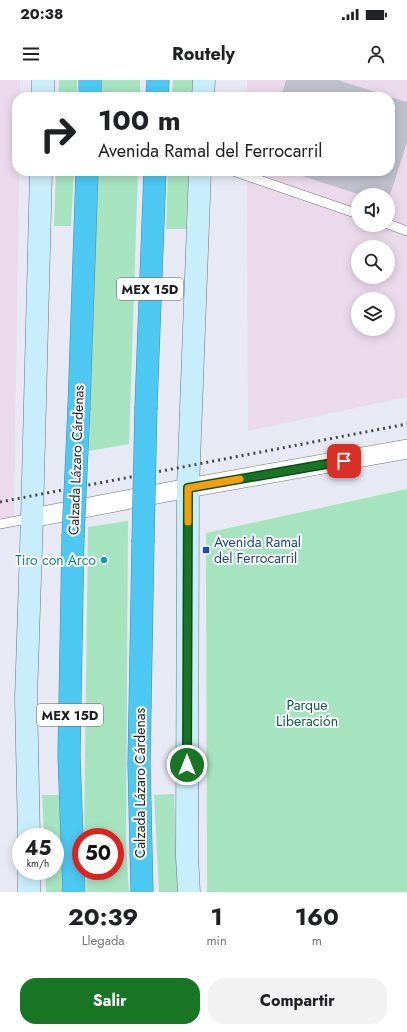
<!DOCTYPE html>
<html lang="es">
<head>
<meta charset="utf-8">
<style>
  :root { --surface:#fff; --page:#f2f2f2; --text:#202124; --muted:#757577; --accent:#177523 }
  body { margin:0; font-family:Jost,sans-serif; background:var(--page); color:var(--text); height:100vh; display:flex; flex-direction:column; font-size:15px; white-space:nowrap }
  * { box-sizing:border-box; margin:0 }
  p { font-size:13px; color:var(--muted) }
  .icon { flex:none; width:22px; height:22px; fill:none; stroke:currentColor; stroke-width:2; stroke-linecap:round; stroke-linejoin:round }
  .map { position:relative; height:812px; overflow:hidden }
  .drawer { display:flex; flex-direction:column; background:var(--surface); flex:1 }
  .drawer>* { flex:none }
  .hud { position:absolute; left:12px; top:12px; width:383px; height:84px; border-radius:16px; box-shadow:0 2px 10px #0003; background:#fff; color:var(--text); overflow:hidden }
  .tools { position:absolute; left:351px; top:108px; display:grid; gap:8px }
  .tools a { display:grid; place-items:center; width:44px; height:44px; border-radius:50%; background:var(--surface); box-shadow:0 2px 10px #0003; font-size:20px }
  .speed { position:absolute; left:12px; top:748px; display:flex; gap:8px; font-size:20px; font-weight:700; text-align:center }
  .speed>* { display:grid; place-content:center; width:52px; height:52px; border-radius:50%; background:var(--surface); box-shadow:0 2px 10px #0003; line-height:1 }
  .speed small { font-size:10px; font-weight:400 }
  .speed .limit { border:6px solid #d22; background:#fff; color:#111 }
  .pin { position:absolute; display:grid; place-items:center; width:34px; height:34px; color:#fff; margin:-17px; border-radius:8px; box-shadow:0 2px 6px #0006 }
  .me { position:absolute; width:44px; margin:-22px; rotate:0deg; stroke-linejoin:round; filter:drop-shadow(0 0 3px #0008) }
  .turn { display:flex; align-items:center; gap:14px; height:84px; padding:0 20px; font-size:18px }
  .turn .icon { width:52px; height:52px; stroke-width:2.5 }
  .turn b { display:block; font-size:28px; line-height:34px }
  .eta { display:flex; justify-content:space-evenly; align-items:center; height:68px; text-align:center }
  .eta b { font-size:24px; font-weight:700; line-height:28px }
  .cta { display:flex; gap:8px; margin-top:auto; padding:8px 20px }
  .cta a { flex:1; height:46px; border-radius:16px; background:var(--accent); color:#fff; font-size:16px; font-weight:700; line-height:46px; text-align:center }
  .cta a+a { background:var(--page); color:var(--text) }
  .status { display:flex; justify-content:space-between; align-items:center; height:28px; padding:0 20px; background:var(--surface); direction:ltr }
  .status svg { height:11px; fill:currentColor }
  header { display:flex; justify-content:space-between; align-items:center; height:52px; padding:0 20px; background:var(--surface); font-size:18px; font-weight:700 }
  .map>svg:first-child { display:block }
</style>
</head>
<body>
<div class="status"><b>20:38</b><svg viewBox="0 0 49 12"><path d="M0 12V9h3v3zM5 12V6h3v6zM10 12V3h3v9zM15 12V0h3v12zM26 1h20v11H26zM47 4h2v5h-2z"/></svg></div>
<header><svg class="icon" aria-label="menu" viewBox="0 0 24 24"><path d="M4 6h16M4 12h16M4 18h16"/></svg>Routely<svg class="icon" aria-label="person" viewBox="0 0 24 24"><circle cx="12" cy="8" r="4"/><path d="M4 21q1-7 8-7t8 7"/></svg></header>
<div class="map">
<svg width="407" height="812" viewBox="0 0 407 812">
  <rect width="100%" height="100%" fill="#e7eaf4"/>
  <path fill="#ebdaec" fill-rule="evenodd" d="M0 0H20V17H17V91H19L14 440 0 443Z
    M247 0H407V317L248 351 247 91H390V17H247ZM358 115H388V145H358ZM358 167H388V197H358ZM358 219H388V249H358Z"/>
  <path fill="#a6e3bf" d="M59 0H77V17H58Z
    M101 0H140V17H100Z
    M173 0H193L192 17H172Z
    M56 91H74L71 146H54Z
    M98 91H138L129 364 89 371Z
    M168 91H189L186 149H166Z
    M407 409V812H207L206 453Z
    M128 441 126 762 129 812H87L85 791H115V757H84L88 447Z
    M174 714 178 812H159L154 715Z
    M42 715H60L65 812H46L45 791H55V757H44Z"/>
  <path fill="#bec1cb" d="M286 0H338L381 14V17H281Z
    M390 17 407 22V62L390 115H361L296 94 297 91H390Z"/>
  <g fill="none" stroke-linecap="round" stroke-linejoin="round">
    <g stroke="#70727b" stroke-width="10">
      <path id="lane" d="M233 91 358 134
        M388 144 407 151
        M0 444 32 438"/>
    </g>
    <g stroke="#70727b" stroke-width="20">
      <path id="street" d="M32 438 188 408 407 369"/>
    </g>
    <g stroke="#70727b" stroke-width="23">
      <path id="secondary" d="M43 17V0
        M203 17 204 0
        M29 757 26 618 32 438 41 91
        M29 791V812
        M189 812 187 777 188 408 200 91"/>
    </g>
    <g stroke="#3c8ca9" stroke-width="23">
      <path id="highway" d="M90 17V0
        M157 17 158 0
        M79 327 87 91
        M146 327 155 91
        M73 457 69 675 74 812
        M142 812 139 684 143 462"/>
    </g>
    <use href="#lane" stroke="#fff" stroke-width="9"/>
    <use href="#street" stroke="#fff" stroke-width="19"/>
    <use href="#secondary" stroke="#c9eefb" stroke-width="22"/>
    <use href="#highway" stroke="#4cc8f2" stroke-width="22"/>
    <path stroke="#45464b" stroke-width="3" stroke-dasharray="2 4" stroke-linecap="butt" d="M0 422 407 344"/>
    <g stroke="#3c8ca9" stroke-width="23" stroke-linecap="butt">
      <path id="highway-bridge" d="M73 457 79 327
        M143 462 146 327"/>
    </g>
    <use href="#highway-bridge" stroke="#4cc8f2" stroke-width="22"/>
  </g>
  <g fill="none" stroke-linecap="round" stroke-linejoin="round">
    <g stroke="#0f4c17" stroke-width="10">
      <path id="route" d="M187 685 188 408 344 381"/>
    </g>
    <use href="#route" stroke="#177523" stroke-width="7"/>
    <path stroke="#f59e0b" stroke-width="7" d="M188 442V408L240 399"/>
  </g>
  <rect fill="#1a4fb4" stroke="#fff" stroke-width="1.5" x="202" y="466" width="8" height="8" rx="2"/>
  <circle fill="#0f9aa8" stroke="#fff" stroke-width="1.5" cx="104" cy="480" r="4"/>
  <g text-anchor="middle" stroke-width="4" stroke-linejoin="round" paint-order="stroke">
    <g fill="#fff" stroke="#616264" stroke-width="1">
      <rect x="117" y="198" width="66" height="22" rx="3"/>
      <rect x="37" y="624" width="66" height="22" rx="3"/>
    </g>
    <g font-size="13" font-weight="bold" fill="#1d1e22">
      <text x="150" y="214">MEX 15D</text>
      <text x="70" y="640">MEX 15D</text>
    </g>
    <g font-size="14" fill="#1d1e22" stroke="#fff">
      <text transform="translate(76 380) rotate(-88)" y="5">Calzada Lázaro Cárdenas</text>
      <text transform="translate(140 703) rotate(-90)" y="5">Calzada Lázaro Cárdenas</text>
    </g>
    <g font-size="14" fill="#164399" stroke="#fff" text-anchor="start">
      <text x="214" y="467">Avenida Ramal<tspan x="214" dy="16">del Ferrocarril</tspan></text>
    </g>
    <g font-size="14" fill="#0d838f" stroke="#fff" text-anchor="end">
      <text x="96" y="485">Tiro con Arco</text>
    </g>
    <g font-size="14" fill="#075c39" stroke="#fff">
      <text x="307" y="630">Parque<tspan x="307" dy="16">Liberación</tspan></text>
    </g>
  </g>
</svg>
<div class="tools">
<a><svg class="icon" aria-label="sound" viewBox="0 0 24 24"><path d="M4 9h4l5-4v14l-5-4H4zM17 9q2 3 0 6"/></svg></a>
<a><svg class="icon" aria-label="search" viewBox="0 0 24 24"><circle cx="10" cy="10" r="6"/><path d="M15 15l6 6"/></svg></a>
<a><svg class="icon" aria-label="layers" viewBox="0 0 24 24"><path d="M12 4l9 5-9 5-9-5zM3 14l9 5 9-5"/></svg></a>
</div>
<div class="speed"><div>45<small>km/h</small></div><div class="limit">50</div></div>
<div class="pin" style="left:344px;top:381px;background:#d93025"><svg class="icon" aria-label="arrive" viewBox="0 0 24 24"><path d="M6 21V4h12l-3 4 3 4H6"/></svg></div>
<svg class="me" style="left:187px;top:685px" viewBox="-20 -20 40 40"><circle r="17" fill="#177523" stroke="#fff" stroke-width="3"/><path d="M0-11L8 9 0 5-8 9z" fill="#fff"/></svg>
<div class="hud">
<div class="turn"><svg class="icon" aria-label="right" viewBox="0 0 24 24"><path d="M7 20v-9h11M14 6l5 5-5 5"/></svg><div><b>100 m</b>Avenida Ramal del Ferrocarril</div></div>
</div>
</div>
<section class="drawer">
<div class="eta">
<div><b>20:39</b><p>Llegada</p></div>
<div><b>1</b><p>min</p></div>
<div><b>160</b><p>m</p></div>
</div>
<div class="cta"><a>Salir</a><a>Compartir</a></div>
</section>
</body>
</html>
